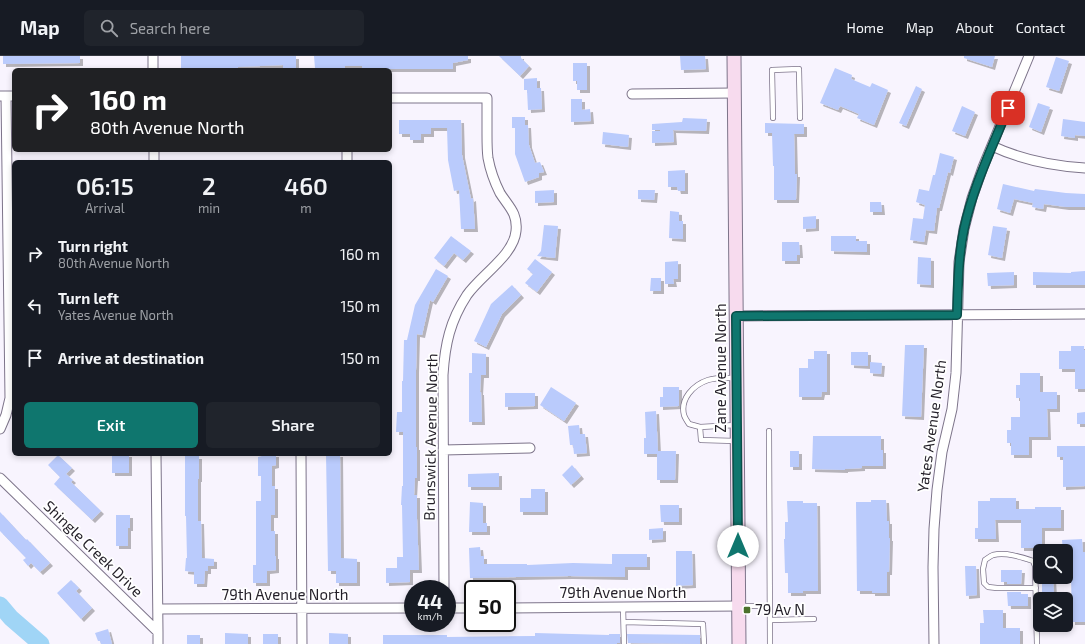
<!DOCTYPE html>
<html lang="en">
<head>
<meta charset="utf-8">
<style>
  :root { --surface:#171b24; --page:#20242c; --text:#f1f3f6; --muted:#9ea1a6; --line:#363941; --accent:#0f766e }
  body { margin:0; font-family:"Exo 2",sans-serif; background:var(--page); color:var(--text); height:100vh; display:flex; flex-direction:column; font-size:15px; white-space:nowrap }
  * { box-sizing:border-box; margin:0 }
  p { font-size:13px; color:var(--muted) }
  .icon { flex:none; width:22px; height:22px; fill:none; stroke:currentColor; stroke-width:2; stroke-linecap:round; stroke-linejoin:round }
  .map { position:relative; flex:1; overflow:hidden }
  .drawer { position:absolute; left:12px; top:104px; width:380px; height:296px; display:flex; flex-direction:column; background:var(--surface); border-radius:6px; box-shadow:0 2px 6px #0003 }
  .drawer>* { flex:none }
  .guide { position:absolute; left:12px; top:12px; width:380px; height:84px; border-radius:6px; box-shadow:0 2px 6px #0003; background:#202124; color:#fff; overflow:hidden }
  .controls { position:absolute; left:1033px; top:488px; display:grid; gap:8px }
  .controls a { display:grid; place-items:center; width:40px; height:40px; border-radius:6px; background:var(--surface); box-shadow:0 2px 6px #0003; font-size:20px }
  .speed { position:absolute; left:404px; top:524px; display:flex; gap:8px; font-size:20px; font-weight:700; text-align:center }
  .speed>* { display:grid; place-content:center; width:52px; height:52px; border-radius:50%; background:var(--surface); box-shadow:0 2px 6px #0003; line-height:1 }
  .speed small { font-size:10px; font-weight:400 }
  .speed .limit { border:2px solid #111; border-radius:6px; background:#fff; color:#111 }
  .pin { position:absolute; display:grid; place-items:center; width:34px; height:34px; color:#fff; margin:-17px; border-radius:8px; box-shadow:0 2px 6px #0006 }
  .me { position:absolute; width:44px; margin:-22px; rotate:0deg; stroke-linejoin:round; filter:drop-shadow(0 0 3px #0008) }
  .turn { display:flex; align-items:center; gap:14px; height:84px; padding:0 12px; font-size:18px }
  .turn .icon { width:52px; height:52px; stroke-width:2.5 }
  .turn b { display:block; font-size:28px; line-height:34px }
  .eta { display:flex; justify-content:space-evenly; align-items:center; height:68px; text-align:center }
  .eta b { font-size:24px; font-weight:600; line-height:28px }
  .primary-button { display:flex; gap:8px; margin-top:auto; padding:8px 12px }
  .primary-button a { flex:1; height:46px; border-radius:6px; background:var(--accent); color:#fff; font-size:16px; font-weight:600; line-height:46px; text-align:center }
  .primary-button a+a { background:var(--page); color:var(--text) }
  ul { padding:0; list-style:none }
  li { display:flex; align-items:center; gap:12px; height:52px; padding:0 12px }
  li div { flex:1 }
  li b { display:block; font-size:15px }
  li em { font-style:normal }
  header { display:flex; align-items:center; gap:24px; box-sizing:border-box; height:56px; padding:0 20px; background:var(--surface); border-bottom:1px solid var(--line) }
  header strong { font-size:19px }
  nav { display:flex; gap:22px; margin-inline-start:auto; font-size:14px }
  .search { width:280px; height:36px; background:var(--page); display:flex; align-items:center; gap:10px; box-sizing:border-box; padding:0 14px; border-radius:6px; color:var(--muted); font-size:15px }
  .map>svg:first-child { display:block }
</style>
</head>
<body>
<header>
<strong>Map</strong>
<div class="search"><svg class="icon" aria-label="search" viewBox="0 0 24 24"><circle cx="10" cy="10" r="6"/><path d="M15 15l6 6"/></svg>Search here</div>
<nav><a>Home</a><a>Map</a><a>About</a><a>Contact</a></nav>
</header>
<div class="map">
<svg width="1085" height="588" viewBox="0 0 1085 588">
  <defs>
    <filter id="shadow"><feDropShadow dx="3" dy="3" stdDeviation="0" flood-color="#0004"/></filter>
  </defs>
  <rect width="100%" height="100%" fill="#f8f4fe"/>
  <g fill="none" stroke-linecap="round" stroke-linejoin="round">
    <path stroke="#a0d5f6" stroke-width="17" d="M0 549 11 562 41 588"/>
  </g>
  <path fill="#bacbfc" filter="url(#shadow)" d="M3 0H80V7L3 8Z
    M181 0H296V13H283V9L238 11V13H181Z
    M314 0H468V4L453 7V13H362V10H345V12H315Z
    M499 0H521V2L529 10 520 20Z
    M680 0H705L706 13 681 14Z
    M964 0H995L992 11 964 2Z
    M1056 1 1069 5 1059 35 1046 31Z
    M573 7H587V34H577V25H573Z
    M835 12 852 19 851 23 870 31 872 27 888 34 874 69 857 62 859 58 840 50 838 54 820 47Z
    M537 22V32H541L542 53 528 54 527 34H524V23Z
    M916 30 922 33 906 70 899 67Z
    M571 43H582V54L590 53 591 65 571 66Z
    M1038 47 1050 51 1041 76 1029 71Z
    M962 50 975 56 965 80 952 75Z
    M512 61H525V69H528L529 89 535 107 540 106 544 116 539 117V121L525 126 515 98V72H512Z
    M683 62 707 63 706 75 673 74 674 86 652 87V75H660V74H652V68L682 66Z
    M1063 63 1085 66V80L1075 79V82L1061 80Z
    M399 64H461L462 99 471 143 473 142 475 173H461L459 134 454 135 448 104 447 72H431V78H421V84H410V78H399Z
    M765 67 804 68V78H794L795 118H797L796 144H774V110H773L772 77H765Z
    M603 76 629 79 628 91 602 88Z
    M940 97 954 101 950 117 948 116 939 152H937L934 175 926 174 924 186 910 184 913 162 923 163 925 149 916 146 919 133 929 135 933 119H935Z
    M685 114V135H678L677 131H668V115Z
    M1003 128 1034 135 1035 133 1066 137 1085 138V151H1066L1044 148 1043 153 1032 151 1033 147 1014 143 1010 157 997 153Z
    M554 134V146L535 147V135Z
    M638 134H655L654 144 638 143Z
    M870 146H881L882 156H870Z
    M670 155 679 156V165H683V183L669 182Z
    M816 160V172L803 173V161Z
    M544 169 558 170 555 202 537 200 541 195Z
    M993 170 1007 172 1002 202 988 199Z
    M451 180 471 195 463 204 454 197 444 210 434 202Z
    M831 180H856V185H867V196L831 195Z
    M782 186H799L800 199H797V205H782Z
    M918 201 931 202V229L917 228Z
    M535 203 552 216 537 236 525 227 533 218 527 213Z
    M678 205V223H673L674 228H665V206Z
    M436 213 448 220 433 246 430 244 422 279 417 278 416 314V391H417V422H415L414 439H417V463L419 514H410V526L386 527V512H397V501H403L402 449H401L402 430H403V376H396L397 356H402V325H403L404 284H407L415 249Z
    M1085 215V229H1033V216L1071 217V216Z
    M1014 216V229L988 230 987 217Z
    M651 222H661V235H650Z
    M512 229 521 239 502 258 486 291 474 285 491 248Z
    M905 289H924L921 361 902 360Z
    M1071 290H1084V294H1085V333H1075V313H1059V295H1071Z
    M814 295H827V336H822L821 341H799V312H808V303H814Z
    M851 296H868V310L851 309Z
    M472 297 486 298V319H481L480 336H481L482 366H469V317H472Z
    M870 306 882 307 881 318 870 317Z
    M1020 317H1040V336H1057V353H1047L1048 381H1029V399H1011V387H1007V374H1011V361H1020V342H1016V329H1020Z
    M551 331 576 347 564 365 540 349Z
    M663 331H679V350L660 351V341H663Z
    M505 337H535V350L505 351Z
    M656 355 658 395H676L675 424H657V398H644V382H646L645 356Z
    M1085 356V368H1077V357Z
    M579 369 580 378H585L587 397 574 398 573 389H570L568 370Z
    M813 380H881V394H883V410H862V412L845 413V414L812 413Z
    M1057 390H1085V430L1063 431V401H1057Z
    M790 395H799V411H790Z
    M112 398H129V417H112Z
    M185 398H195V400H199V423H198V465H201L202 502 214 503V510H208V515H205L204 528H194V516L185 515 186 502H187L186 460H185Z
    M262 398H276V409L272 410V430H275V459H271V475H275V500H276V514L267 515V527H253V509H256V445H261V420H258V401L262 400Z
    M326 398H340L341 502 357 503V527H336V515H328Z
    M58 399 72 412 66 418 73 424 71 426 101 455 92 464 54 428 60 421 48 409Z
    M572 409 581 420 571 429 562 419Z
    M499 417V431H468V418Z
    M531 433H545V456H520V442H531Z
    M990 442H1016V453H1035V451H1061V472H1042V492H1021V464H995L996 483H975V472H978V445H990Z
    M871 444H886L887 465H889V482H890L889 516H887V537H872V535H857L856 446H871Z
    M787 445H803V447H817L818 535H803V537H788V517H785L784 483H785V466H788Z
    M470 446 483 447V467H487V476H469Z
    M660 449H679V466H661Z
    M0 456 26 484 27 483 50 507 40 516 31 507 28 510 23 504 26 502 0 475Z
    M116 459H130V472H128V490H116Z
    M663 472V483L649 484V473Z
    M1082 483 1083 496H1085V566H1072L1071 521H1066V495H1063L1062 484Z
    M480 491 481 500H484V508H527V509L573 507 612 508V498H647V511H625V521L570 520 470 522 469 492Z
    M676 495H692L693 529 676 530Z
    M965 510H976L977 539 966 540Z
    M1001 514H1022L1021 528H1007V526H1001Z
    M1042 521H1053L1054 538H1042Z
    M71 524 79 532 76 535 92 552 81 563 57 537Z
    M1007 536H1021V538H1028V550H1008Z
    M983 554H1003V572H1020V588H980V567H984Z
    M108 573 112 588H101L100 585H98L95 577Z
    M225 577 248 578V588H225Z
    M329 577 348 578V588H329Z
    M535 577 609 579V578H620V587H617V588H383V579H447V581L535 580Z
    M263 578H278V588H263Z
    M627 578 700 579V588L628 587Z
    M187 579H200V588H187Z"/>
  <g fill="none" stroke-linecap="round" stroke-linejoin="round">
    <g stroke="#7d748a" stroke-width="6">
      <path id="lane" d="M773 62 772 14 799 13 800 62
        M736 369 700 371 689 368C687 365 685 362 684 359 680 343 693 329 708 324 717 321 727 322 736 322
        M700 371 701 384 736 385
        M769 375 770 588
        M1036 532H997L988 531 984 527 983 513 985 504C987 503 990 500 993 499 1006 496 1021 501 1033 505L1035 510 1037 588
        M739 550H769
        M623 551 624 588
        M770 564 814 563
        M624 566 703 568 704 588"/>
    </g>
    <g stroke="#7d748a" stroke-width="11">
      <path id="street" d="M153 14V0
        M632 38 734 37
        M0 40H14
        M390 42H487C487 54 487 66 487 78 487 86 487 95 488 102 490 113 495 127 500 137 508 150 518 157 516 175 514 199 481 219 467 239 450 265 445 288 443 319L444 533
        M992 90C1022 104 1052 110 1085 112
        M154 94V106
        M347 94V106
        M736 260 1085 258
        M0 373 6 359 10 342 6 40
        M443 394 530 392
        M156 398 158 576
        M301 398 302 588
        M0 422 158 576V588
        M447 552H473
        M507 552 739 550
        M158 553 413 552
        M934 588 933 511 934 473 937 434 942 396 952 353 956 317 959 206 964 173 972 142 983 111 1029 0"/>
    </g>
    <g stroke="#7d748a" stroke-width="15">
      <path id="secondary" d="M734 0 739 588"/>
    </g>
    <use href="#lane" stroke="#fff" stroke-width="4.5"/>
    <use href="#street" stroke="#fff" stroke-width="9"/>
    <use href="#secondary" stroke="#f7dbee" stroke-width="13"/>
  </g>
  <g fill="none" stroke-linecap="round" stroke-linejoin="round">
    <g stroke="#0a4d48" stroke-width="10">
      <path id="route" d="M738 490 736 260 957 259C958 230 958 201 964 173 973 131 992 92 1008 52"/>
    </g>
    <use href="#route" stroke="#0f766e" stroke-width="7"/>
  </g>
  <rect fill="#4b712b" stroke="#fff" stroke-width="1.5" x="743" y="550" width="8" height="8" rx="2"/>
  <g text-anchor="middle" stroke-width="3.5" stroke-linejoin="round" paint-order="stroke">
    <g font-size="15" fill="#231f28" stroke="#fff">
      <text transform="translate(721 312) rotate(-90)" y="5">Zane Avenue North</text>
      <text transform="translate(932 370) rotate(-82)" y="5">Yates Avenue North</text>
      <text transform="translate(431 381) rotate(-89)" y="5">Brunswick Avenue North</text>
      <text transform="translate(93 493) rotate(44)" y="5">Shingle Creek Drive</text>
      <text x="623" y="542">79th Avenue North</text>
      <text x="285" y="544">79th Avenue North</text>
    </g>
    <g font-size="15" fill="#231f28" stroke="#fff" text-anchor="start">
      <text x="755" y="559">79 Av N</text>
    </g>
  </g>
</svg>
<div class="controls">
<a><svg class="icon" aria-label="search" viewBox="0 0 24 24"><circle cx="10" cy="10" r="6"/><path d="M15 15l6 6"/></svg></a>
<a><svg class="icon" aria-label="layers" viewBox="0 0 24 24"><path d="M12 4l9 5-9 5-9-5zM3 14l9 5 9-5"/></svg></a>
</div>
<div class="speed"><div>44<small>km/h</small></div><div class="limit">50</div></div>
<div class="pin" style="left:1008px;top:52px;background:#d93025"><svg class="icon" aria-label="arrive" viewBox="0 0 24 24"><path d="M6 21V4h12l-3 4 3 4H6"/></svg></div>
<svg class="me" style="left:738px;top:490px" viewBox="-20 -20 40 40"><circle r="19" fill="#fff"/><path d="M0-13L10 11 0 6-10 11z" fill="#0f766e"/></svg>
<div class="guide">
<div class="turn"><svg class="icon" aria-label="right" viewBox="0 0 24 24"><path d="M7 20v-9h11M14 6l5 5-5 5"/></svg><div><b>160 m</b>80th Avenue North</div></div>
</div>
<section class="drawer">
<div class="eta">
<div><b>06:15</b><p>Arrival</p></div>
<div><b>2</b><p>min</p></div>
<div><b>460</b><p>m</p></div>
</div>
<ul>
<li><svg class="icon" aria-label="right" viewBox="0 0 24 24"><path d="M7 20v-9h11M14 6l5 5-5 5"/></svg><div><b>Turn right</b><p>80th Avenue North</p></div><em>160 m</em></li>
<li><svg class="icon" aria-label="left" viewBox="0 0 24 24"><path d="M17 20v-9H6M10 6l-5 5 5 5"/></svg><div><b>Turn left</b><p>Yates Avenue North</p></div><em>150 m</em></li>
<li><svg class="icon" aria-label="arrive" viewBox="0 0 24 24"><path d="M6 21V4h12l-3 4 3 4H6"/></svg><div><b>Arrive at destination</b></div><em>150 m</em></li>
</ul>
<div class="primary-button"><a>Exit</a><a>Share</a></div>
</section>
</div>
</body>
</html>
